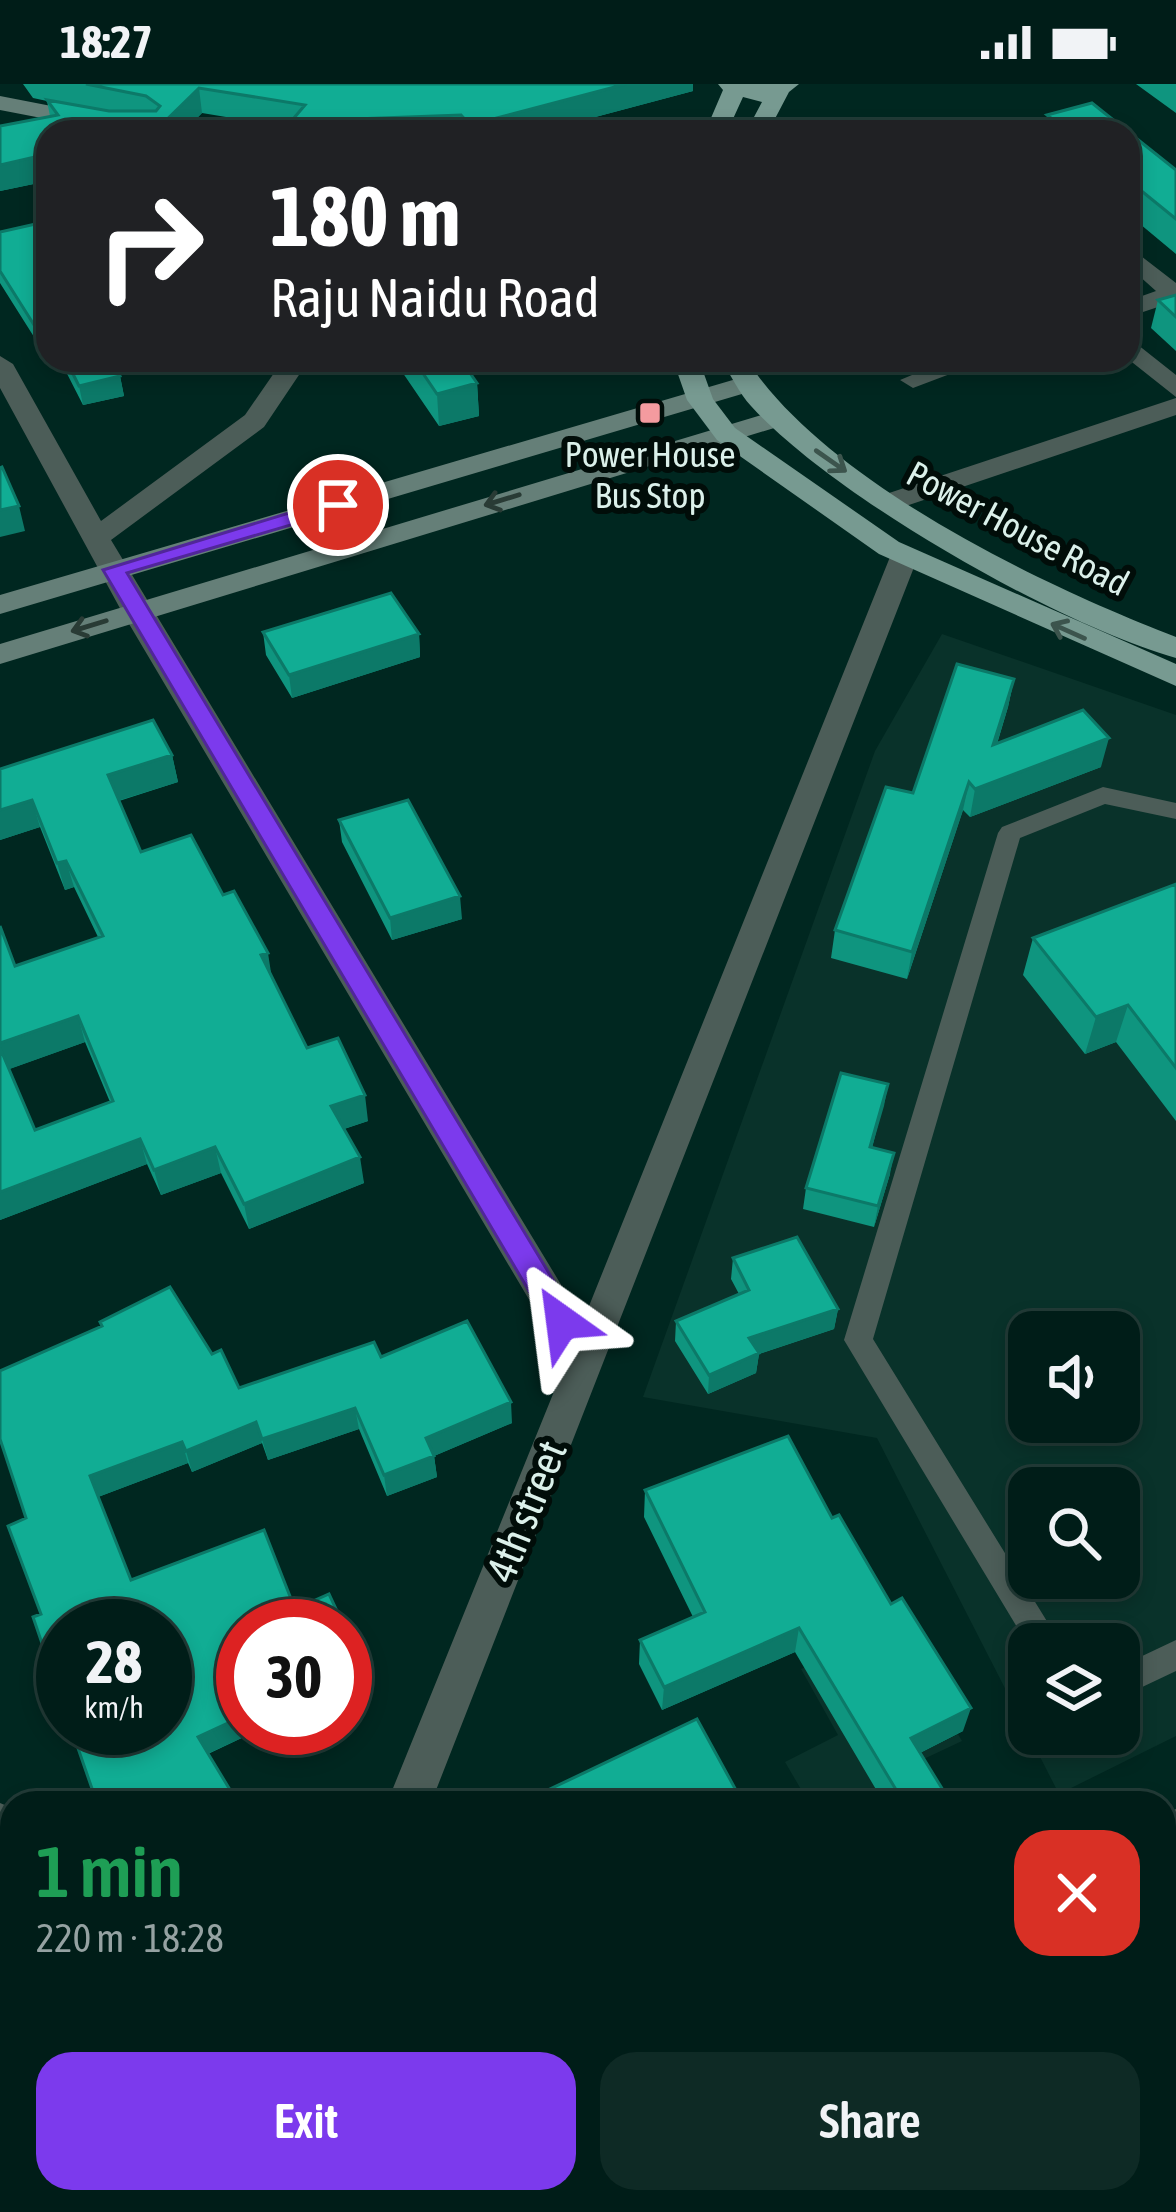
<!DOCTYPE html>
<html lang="en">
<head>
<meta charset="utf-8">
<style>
  :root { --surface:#001d18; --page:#0e2a25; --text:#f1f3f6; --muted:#95a2a2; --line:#223b37; --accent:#7c3aed }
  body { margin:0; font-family:"Asap Condensed",sans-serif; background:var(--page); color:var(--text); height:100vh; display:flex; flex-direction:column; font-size:45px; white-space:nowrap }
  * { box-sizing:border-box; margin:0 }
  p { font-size:39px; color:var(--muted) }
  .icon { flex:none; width:66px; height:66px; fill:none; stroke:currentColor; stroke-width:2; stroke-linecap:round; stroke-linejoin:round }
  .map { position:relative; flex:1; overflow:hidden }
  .drawer { position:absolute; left:0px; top:1707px; width:1176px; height:423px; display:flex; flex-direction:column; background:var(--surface); border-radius:36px 36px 0 0; box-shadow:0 6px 18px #0003,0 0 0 3px var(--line) }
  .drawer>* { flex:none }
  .top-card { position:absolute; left:36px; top:36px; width:1104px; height:252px; border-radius:36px; box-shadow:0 6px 18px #0003,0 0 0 3px var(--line); background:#202124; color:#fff; overflow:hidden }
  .fabs { position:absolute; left:1008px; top:1227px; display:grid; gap:24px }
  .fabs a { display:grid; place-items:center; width:132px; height:132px; border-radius:24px; background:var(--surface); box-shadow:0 6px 18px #0003,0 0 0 3px var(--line); font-size:60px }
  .speed { position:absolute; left:36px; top:1515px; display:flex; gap:24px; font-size:60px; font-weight:700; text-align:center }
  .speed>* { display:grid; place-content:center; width:156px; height:156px; border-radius:50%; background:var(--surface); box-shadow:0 6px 18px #0003,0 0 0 3px var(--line); line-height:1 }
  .speed small { font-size:30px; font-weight:400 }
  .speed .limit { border:18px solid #d22; background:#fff; color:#111 }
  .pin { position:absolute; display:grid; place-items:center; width:102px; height:102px; color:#fff; margin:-51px; border:6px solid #fff; border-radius:50%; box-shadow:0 3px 12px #0007 }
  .me { position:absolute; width:132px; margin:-66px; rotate:329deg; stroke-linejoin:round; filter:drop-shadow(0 0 9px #0008) }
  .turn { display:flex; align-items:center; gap:42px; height:252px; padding:0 36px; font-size:54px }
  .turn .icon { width:156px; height:156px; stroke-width:2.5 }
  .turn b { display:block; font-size:84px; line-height:102px }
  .round { display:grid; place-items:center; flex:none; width:126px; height:126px; border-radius:36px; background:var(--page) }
  .head { display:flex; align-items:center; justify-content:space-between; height:204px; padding:0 36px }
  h1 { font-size:72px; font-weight:600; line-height:90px; color:#1e9e55 }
  .cta { display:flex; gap:24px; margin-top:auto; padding:24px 36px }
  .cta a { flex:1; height:138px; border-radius:36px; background:var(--accent); color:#fff; font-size:48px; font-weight:600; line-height:138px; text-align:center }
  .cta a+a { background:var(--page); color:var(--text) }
  .status { display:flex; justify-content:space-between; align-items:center; height:84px; padding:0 60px; background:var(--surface); direction:ltr }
  .status svg { height:33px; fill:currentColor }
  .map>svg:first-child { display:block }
</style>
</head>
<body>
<div class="status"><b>18:27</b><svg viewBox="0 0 49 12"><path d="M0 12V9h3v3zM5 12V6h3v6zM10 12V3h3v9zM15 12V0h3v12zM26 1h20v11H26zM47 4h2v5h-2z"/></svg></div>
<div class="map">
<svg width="1176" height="2128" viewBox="0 0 1176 2128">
  <rect width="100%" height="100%" fill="#002720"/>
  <path fill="#09322a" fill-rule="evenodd" d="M942 550 1176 631V1652L1059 1710 877 1354 643 1313 875 667ZM1029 1248H1119V1338H1029ZM1029 1404H1119V1494H1029ZM1029 1560H1119V1650H1029Z
    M896 1545 962 1657 911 1681 933 1719H809L785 1678 838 1651 801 1585Z"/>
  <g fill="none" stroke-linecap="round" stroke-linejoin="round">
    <path fill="#4c5d58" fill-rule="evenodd" d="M1103 703 1176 719V735L1105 720 1020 754 873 1255 1061 1560 1029 1563 844 1256 998 749 1002 743Z
      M1176 1556V1587L1119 1614V1583Z"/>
    <path fill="#4c5d58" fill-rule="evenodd" d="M1128 162 1176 199V217L1128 233V217L1156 207 1128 182Z
      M1128 253 1176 291V313L1128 275Z
      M0 272 13 280 101 437 245 331 283 276H309L264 343 111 456 583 1237 890 473 904 464 918 473 431 1719H387L566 1278 122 528 0 304Z
      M948 276H987L913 304 900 296Z
      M1176 314V331L900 424H880L876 418 880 412Z
      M0 1719 12 1724V1798L0 1793Z
      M1176 1725V1770L1164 1775V1730Z
      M121 2118H179L183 2128H125Z
      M224 2118H274L270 2128H220Z
      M438 2118H503L499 2128H434Z"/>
    <path fill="#657f78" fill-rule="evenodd" d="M0 12 149 41 160 48H114L0 26Z
      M743 293 752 295V307L0 530V511Z
      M775 327 788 335 784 341 0 580V560Z"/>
    <path fill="#779a91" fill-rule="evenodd" d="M718 0H799L789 8 768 48H746L762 18 743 13 727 48H705L723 6Z
      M673 276H699L713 315 735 344 899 458 1176 580V602L879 470 717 356 687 316Z
      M721 276H747C825 397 1042 502 1176 553V574C1058 541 834 413 751 322 739 309 731 291 721 276Z"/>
  </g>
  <path fill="#0f957f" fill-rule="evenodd" d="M23 0H693V7L539 48H282L287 43 202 29 183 48H48V97L0 107V42L50 32 47 17 33 14Z
    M1136 0H1176V29Z
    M1092 19 1176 86V170L1128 130V48H1045L1047 31Z
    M40 139 41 264 0 199V148Z
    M1176 211V267L1151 244 1158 216Z
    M60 276H112L120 292 124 312 83 321Z
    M394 276H461L477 299 479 332 439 342Z
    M263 548 419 550 420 573 292 614 266 571Z
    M1014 595 1008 623 997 660 1101 683 970 733 963 726 907 895 831 874 835 846 913 709Z
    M172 671 178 698 119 717 141 768 223 811 272 894 307 964 368 1037 344 1045 364 1099 249 1145 221 1089 161 1111 147 1080 0 1136V842L15 882 98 853 74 803 65 806 40 743 0 756V685ZM85 958 110 1018 35 1046 9 985Z
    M339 736 462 835 392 856 342 758Z
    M1176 800V1037L1116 958 1085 970 1023 891 1033 854Z
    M888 1000 872 1064 890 1090 874 1143 803 1125 806 1104Z
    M733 1174 838 1225 834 1245 759 1270 756 1289 708 1310 675 1257 676 1237 739 1210 731 1195Z
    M212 1270 239 1304 381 1273 512 1339 434 1372 437 1393 387 1412 359 1345 268 1376 262 1359 192 1388 188 1379 98 1413 131 1496 243 1644H263L208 1670 41 1530 26 1434Z
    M645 1406 832 1434 963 1647 920 1669 951 1719H884L795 1568 662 1626 639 1580 640 1556 693 1533 644 1433Z"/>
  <path fill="#0c7968" d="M626 0H693V7L539 48H471L470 41Z
    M199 4 202 29 183 48H154Z
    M355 35 356 48H345Z
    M48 70V97L0 107V81Z
    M48 241V262L41 264 36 244Z
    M120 292 124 312 83 321 79 302Z
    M477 299 479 332 439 342 437 310Z
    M19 422 25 447 0 453V426Z
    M419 550 420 573 292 614 289 591Z
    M1014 595 1008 623 988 689 993 661Z
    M1109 654 1101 683 970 733 975 705Z
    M172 671 178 698 114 718 108 691Z
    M969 698 963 726 907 895 912 868Z
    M32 716 40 743 0 756V726Z
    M66 777 74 803 65 806 57 779Z
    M460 812 462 835 392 856 390 834Z
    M268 869 272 895 261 871Z
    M1128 921 1116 958 1085 970 1096 933Z
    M78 932 85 958 7 986 0 965V959Z
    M888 1000 884 1022 866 1084 870 1063Z
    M365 1011 368 1037 335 1048 331 1022Z
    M140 1055 147 1080 0 1136V1108Z
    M215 1063 221 1089 161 1111 154 1086Z
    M894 1069 890 1090 874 1143 878 1122Z
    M360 1073 364 1099 249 1145 244 1120Z
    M838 1225 834 1245 759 1270 756 1289 708 1310 709 1291 749 1254Z
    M511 1318 512 1339 434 1372 437 1393 387 1412 384 1391 426 1354Z
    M355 1324 359 1345 268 1376 262 1355Z
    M256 1338 262 1359 192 1388 186 1367Z
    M182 1358 188 1379 98 1413 90 1392Z
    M799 1544 795 1568 662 1626 664 1603Z
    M971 1624 963 1647 904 1677 911 1654Z
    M243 1632V1644H263L205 1671 198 1653Z
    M0 2016 12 2058V2093L0 2051Z
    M19 2118H29L32 2128H22Z"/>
  <path fill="#11ad94" stroke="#0c7968" stroke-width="3" d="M86 0H626L470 41 461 31 355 35 345 48H282L305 21 199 4 154 48H48V70L0 81V42L58 31 47 16 109 27H156L160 22 146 12Z
    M1092 19 1176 86V135L1128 96V48H1069L1047 31Z
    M40 139 48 155V241L36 244 0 187V148Z
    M1176 211V233L1158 216Z
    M66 276H112L120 292 79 302Z
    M414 276H461L477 299 437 310Z
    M2 383 19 422 0 426V384Z
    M391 509 419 550 289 591 263 548Z
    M957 580 1014 595 993 661 1083 626 1109 654 975 705 969 698 912 868 835 846 886 703 913 709Z
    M153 636 172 671 108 691 141 768 191 751 223 811 234 807 268 869 261 871 307 964 338 954 365 1011 331 1022 360 1073 244 1120 215 1063 154 1086 140 1055 0 1108V964L35 1046 113 1017 78 932 0 959V842L15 882 103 852 66 777 57 779 32 716 0 726V685Z
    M408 716 460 812 390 834 339 736Z
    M1176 800V984L1128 921 1096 933 1033 854Z
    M841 989 888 1000 870 1063 894 1069 878 1122 806 1104Z
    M797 1153 838 1225 749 1254 759 1269 709 1291 676 1237 749 1206 733 1174Z
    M170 1203 212 1270 221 1266 239 1304 374 1258 381 1273 467 1237 511 1318 426 1354 434 1372 384 1391 355 1324 262 1355 256 1338 186 1367 182 1358 90 1392 131 1496 264 1446 295 1525 329 1510 344 1542H243V1632L198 1653 238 1719H97L71 1644H165V1542H63V1621L33 1533 41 1530 8 1442 26 1434 0 1355V1287L102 1242 100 1238Z
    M788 1352 832 1434 839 1431 891 1520 902 1514 971 1624 911 1654 951 1719H904L799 1544 664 1603 640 1556 705 1528 645 1406Z
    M697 1635 743 1719H555L548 1706Z
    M0 2051 12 2093V2118H19L22 2128H0Z
    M1164 2074 1176 2095V2128H528L547 2118H1164Z"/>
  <defs><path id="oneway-shaft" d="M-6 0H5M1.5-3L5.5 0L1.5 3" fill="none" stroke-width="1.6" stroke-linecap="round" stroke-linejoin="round" transform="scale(3)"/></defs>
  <g stroke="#3c544d">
    <use href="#oneway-shaft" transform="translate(831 377) rotate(35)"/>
    <use href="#oneway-shaft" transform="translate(1068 547) rotate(-156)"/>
  </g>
  <g stroke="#293b35">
    <use href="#oneway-shaft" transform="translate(502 416) rotate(163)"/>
    <use href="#oneway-shaft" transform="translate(89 542) rotate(163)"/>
  </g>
  <path fill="#7c3aed" stroke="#51269a" stroke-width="3" d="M338 414 345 416V425L127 489 573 1229 577 1238 573 1246H552L103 486Z"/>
  <rect fill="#f49b9f" stroke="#010d09" stroke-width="4.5" x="638" y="317" width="24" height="24" rx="6"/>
  <g text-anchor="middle" stroke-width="12" stroke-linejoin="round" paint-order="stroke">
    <g font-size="36" fill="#dbf0ea" stroke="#010d09">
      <text x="650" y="383">Power House<tspan x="650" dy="41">Bus Stop</tspan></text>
    </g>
    <g font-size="36" fill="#dbf0ea" stroke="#010d09">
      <text transform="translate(1018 444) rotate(28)" y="13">Power House Road</text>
    </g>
    <g font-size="42" fill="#dbf0ea" stroke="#010d09">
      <text transform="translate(526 1427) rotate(-68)" y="15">4th street</text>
    </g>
  </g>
</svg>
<div class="fabs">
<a><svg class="icon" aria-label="sound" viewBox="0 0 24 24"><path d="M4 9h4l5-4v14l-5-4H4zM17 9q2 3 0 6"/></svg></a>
<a><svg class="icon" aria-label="search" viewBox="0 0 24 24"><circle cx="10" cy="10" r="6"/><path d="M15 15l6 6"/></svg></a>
<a><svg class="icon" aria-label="layers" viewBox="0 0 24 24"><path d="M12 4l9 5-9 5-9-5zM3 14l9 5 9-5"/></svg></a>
</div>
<div class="speed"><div>28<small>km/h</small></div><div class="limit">30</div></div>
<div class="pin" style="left:338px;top:421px;background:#d93025"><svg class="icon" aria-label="arrive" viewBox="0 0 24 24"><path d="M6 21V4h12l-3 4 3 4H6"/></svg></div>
<svg class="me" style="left:562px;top:1238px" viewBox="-20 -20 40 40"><path d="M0-17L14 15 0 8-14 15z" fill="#7c3aed" stroke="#fff" stroke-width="4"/></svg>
<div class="top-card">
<div class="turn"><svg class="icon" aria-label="right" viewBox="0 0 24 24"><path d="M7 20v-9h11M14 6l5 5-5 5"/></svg><div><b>180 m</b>Raju Naidu Road</div></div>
</div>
<section class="drawer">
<div class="head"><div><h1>1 min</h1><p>220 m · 18:28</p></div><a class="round" style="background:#d93025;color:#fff"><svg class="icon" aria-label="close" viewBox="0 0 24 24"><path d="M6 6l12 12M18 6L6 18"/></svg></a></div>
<div class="cta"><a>Exit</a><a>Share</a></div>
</section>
</div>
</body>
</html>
